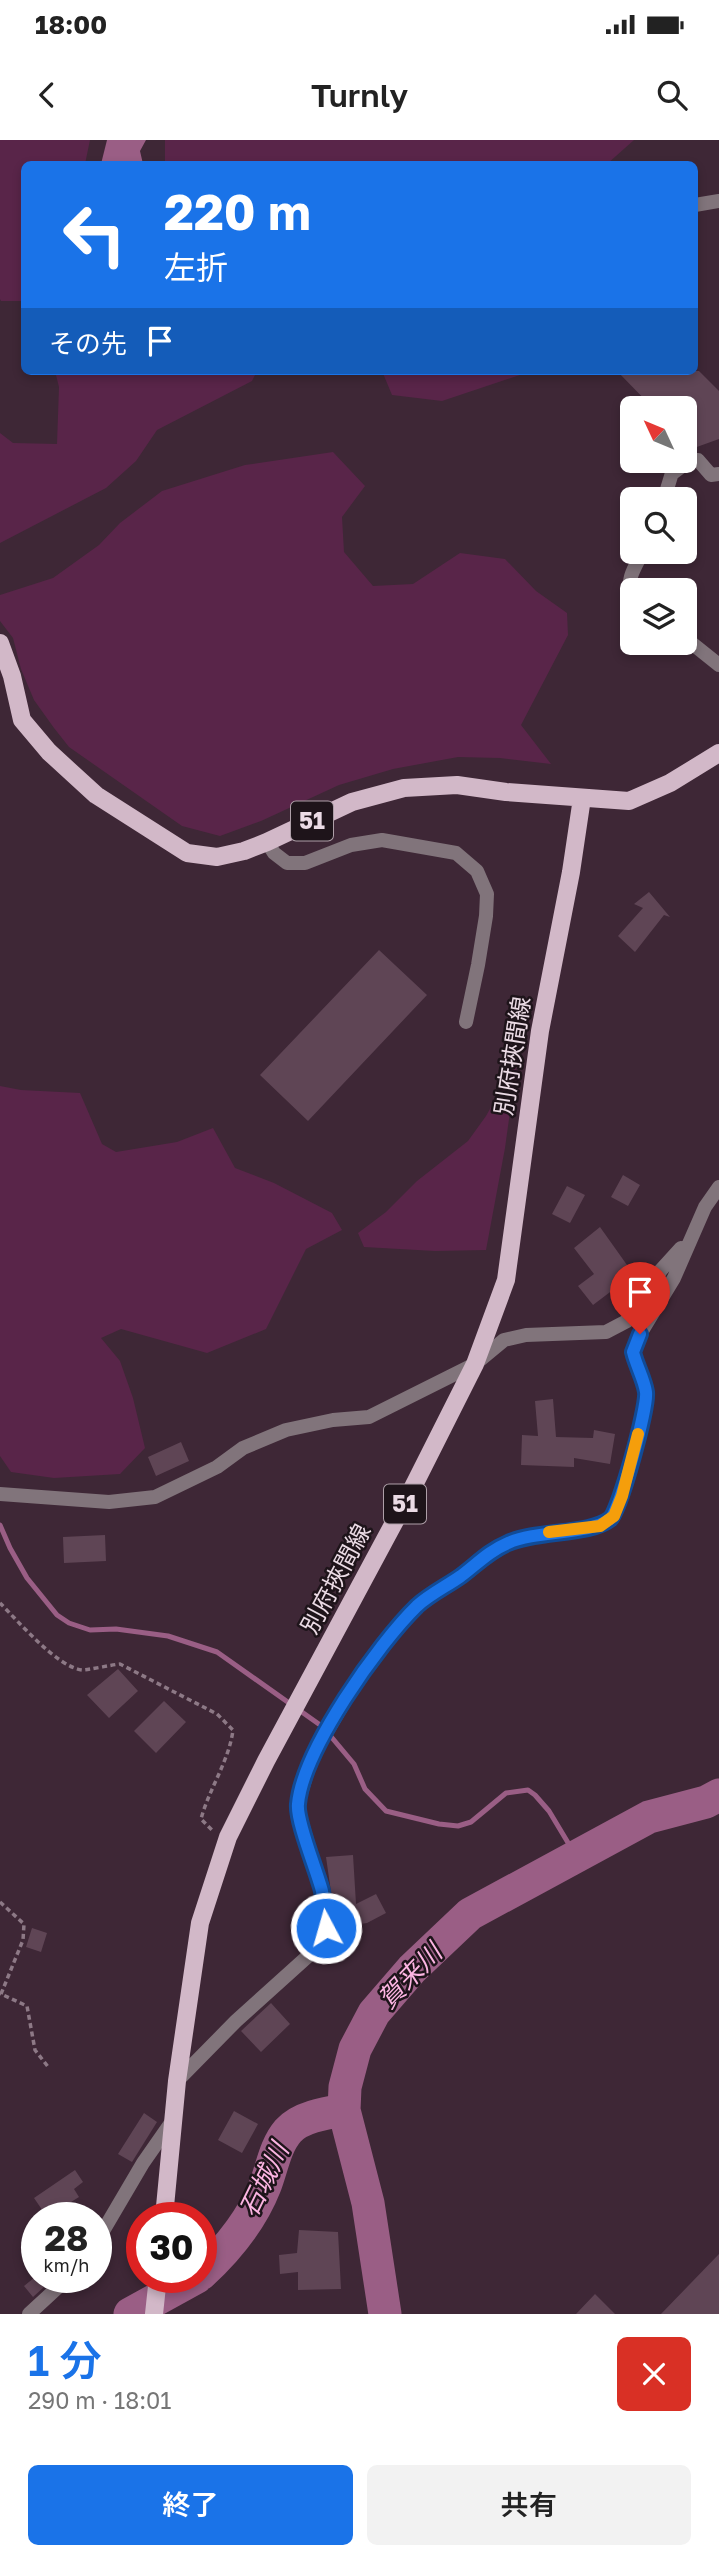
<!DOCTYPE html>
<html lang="ja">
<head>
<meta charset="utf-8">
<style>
  :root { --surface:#fff; --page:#f2f2f2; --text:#222; --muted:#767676; --accent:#1a73e8 }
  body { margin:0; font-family:"Golos Text","Noto Sans JP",sans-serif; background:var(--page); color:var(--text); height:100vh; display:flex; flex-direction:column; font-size:26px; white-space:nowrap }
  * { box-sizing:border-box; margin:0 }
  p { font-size:23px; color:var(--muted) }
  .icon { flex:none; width:38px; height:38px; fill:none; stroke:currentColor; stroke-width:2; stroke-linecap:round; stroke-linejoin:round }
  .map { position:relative; height:2174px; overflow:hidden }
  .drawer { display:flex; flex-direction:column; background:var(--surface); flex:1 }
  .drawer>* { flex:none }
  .hud { position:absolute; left:21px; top:21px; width:677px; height:214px; border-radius:10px; box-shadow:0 4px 10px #0003; background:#1a73e8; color:#fff; overflow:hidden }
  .needle { width:46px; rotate:314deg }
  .fabs { position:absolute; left:620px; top:256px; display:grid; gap:14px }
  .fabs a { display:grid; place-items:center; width:77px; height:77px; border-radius:10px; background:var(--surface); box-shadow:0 4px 10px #0003; font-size:35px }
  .speed { position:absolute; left:21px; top:2062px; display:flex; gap:14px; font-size:35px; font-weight:700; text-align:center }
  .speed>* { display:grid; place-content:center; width:91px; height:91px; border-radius:50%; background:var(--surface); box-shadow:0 4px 10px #0003; line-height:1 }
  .speed small { font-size:18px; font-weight:400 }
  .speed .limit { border:10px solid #d22; background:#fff; color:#111 }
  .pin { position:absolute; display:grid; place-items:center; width:60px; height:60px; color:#fff; margin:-72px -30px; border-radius:50% 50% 50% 0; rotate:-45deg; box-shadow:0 0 7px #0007 }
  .pin .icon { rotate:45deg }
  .me { position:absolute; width:77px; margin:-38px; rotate:354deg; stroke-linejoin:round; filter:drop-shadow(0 0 5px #0008) }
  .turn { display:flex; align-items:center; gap:24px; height:147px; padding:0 28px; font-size:32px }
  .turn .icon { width:91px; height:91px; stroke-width:2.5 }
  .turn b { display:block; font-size:49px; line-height:60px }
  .then { display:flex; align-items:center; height:66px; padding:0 28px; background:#0003; gap:14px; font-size:26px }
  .round { display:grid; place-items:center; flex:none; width:74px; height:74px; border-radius:10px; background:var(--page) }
  .head { display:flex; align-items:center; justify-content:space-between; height:119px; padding:0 28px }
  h1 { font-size:42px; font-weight:600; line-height:52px; color:var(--accent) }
  .cta { display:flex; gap:14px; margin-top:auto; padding:14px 28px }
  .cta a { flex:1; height:80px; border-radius:10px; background:var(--accent); color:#fff; font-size:28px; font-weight:600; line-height:80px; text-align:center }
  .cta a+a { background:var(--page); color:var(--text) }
  .status { display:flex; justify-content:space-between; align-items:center; height:49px; padding:0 35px; background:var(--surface); direction:ltr }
  .status svg { height:19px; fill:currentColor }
  header { display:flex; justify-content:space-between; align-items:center; height:91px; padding:0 28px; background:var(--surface); font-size:32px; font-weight:600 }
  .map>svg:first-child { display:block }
</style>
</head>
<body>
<div class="status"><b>18:00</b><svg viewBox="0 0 49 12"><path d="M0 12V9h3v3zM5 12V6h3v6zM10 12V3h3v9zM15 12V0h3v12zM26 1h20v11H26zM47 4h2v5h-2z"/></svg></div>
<header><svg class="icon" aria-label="back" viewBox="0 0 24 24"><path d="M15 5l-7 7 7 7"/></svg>Turnly<svg class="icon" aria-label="search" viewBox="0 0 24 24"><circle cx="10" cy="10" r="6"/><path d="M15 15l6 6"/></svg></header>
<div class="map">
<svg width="719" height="2174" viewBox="0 0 719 2174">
  <rect width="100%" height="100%" fill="#3e2736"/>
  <path fill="#592549" d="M0 0H90L85 24H24V161H1L0 159Z
    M165 0H634L607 24H165Z
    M55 231H257L252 241 157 290 136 321 106 348 0 403V293L13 303 57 304 59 247Z
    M382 231H532L442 261 392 255Z
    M333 312 365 346 342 377 344 412 373 446 413 444 460 413 505 419 536 451 567 473 568 495 521 585 551 624 500 618 458 617 393 629 339 645 261 681 220 696 182 686 69 607 54 588 34 560 21 529 13 498 0 481V455L53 438 99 405 120 383 162 351 245 325Z
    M517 921 505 1008 486 1110 435 1111 364 1107 358 1093 386 1072 417 1041 468 1001 486 976Z
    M0 946 21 950 80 953 102 1004 116 1012 177 1002 213 988 235 1028 274 1043 332 1073 342 1090 306 1109 266 1189 207 1213 121 1189 101 1198 120 1221 133 1258 145 1308 120 1334 54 1338 11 1332 0 1316Z"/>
  <path fill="#9a5e85" d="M107 0H146L140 11 143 24H101Z"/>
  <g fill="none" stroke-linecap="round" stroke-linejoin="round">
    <path stroke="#9a5e85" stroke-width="5" d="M0 1385 10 1408 27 1438 57 1475 69 1483 90 1490 116 1489 168 1496 217 1512 323 1587 354 1624 365 1649 386 1671 439 1684 458 1686 471 1682 506 1653 528 1650 535 1655 549 1671 576 1716"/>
    <path stroke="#9a5e85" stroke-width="33" d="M201 2134C227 2110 252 2079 265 2046 272 2028 275 2006 288 1991 300 1977 326 1973 344 1970
      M130 2174 197 2137
      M385 2174 368 2063 344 1970 345 1947 355 1909 374 1873 412 1829 470 1774 649 1677 706 1662 719 1655"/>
  </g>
  <path fill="#5f4555" d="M617 231H699L719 251V299L694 308 684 298V268H653Z
    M649 752 670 777 664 775 635 812 618 796 643 768 634 764Z
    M379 810 427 855 308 981 260 935Z
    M623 1035 640 1045 628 1066 611 1057Z
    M567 1046 585 1055 570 1083 552 1074Z
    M600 1087 632 1132 624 1138 626 1140 593 1165 578 1146 594 1134 574 1108Z
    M553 1259 556 1297 593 1298 594 1290 615 1294 610 1324 574 1318V1327L521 1325 522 1295 538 1296 535 1261Z
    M181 1302 189 1321 156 1336 148 1317Z
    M105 1395 106 1421 64 1423 63 1397Z
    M118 1529 138 1551 109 1578 87 1555Z
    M164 1561 186 1582 156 1613 134 1591Z
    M353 1715 356 1764 376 1754 386 1773 367 1783 354 1785 357 1801 333 1805 332 1798 336 1787 326 1717Z
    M32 1788 47 1793 41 1812 26 1807Z
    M271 1863 290 1884 261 1912 241 1891Z
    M234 1971 258 1984 242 2013 218 2000Z
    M144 1973 157 1982 132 2022 118 2014Z
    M75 2030 83 2042 74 2049 79 2057 47 2077 34 2058Z
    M299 2090 338 2092 341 2149 298 2150V2132L280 2134 279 2115 297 2113Z
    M719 2114V2174H661Z
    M35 2137H55L33 2157 24 2146Z
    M595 2154 615 2174H576Z"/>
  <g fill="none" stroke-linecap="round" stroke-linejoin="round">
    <path stroke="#8d7986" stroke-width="3.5" stroke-dasharray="5 3.5" stroke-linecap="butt" d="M0 1463C18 1481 57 1527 82 1530 89 1530 110 1525 120 1524L217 1574 233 1590C229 1621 209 1649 201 1679L213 1691
      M0 1762 24 1784 23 1800 1 1854 27 1866 35 1910 49 1928"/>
    <path stroke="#81747b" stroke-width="14" d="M695 65 719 61
      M673 333 689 321 698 320 711 335 719 334
      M664 359 675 323
      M632 452C625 440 637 424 643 411
      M684 497 719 525
      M267 702 274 713 287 723H305L351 705 382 700 456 713 477 731 487 754 486 776 478 825 466 882
      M0 1354 109 1362 155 1357 217 1327 243 1308 286 1290 333 1280 369 1277 475 1224 504 1200 526 1195 606 1192 627 1181 641 1165 661 1130 681 1108
      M177 1941 236 1881 317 1808 326 1788 322 1753 297 1666 312 1617 349 1554 384 1503 419 1465 464 1434 489 1412 512 1401 545 1393 600 1386 614 1376 622 1356 644 1273 646 1252 633 1212 640 1194 674 1138 705 1067 719 1047
      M96 2103 143 2023 173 1980
      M29 2174 69 2137"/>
    <path stroke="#d2b8c8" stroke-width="18" d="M0 503 12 536 22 580 49 612 96 655 187 713 217 717 244 711 267 702 352 662 404 648 457 645 506 652 629 661 670 643 719 613
      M164 2077 177 1941 200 1783 228 1697 266 1621 410 1353 475 1224 506 1140 540 891 571 732 582 658
      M154 2174 158 2137"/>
  </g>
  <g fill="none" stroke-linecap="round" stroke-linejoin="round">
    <g stroke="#114b97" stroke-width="18">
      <path id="route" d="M326 1788C325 1776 324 1763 322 1751 317 1731 296 1681 298 1664 303 1610 378 1504 417 1466 430 1454 447 1446 461 1436 477 1424 489 1411 508 1403 537 1390 590 1395 610 1379 620 1370 648 1267 646 1252 644 1239 636 1225 633 1212L640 1194"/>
    </g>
    <use href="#route" stroke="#1a73e8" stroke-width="12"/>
    <path stroke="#f59e0b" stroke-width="12" d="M549 1392 600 1386 614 1376 622 1356 638 1294"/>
  </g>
  <g text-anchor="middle" stroke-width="5" stroke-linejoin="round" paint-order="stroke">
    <g fill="#1e141a" stroke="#ae9fa8" stroke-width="2">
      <rect x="291" y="661.5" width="42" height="39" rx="5"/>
      <rect x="384" y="1344.5" width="42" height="39" rx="5"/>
    </g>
    <g font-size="23" font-weight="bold" fill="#ebdbe5">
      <text x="312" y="689">51</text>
      <text x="405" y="1372">51</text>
    </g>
    <g font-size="24" fill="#ebdbe5" stroke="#1e141a">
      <text transform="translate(513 916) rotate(-81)" y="8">別府挾間線</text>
      <text transform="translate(336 1439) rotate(-62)" y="8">別府挾間線</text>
    </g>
    <g font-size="26" font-style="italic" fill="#fcb5e2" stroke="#1e141a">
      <text transform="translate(410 1836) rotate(-46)" y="9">賀来川</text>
      <text transform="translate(264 2040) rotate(-64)" y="9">石城川</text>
    </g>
  </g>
</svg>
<div class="fabs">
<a><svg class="needle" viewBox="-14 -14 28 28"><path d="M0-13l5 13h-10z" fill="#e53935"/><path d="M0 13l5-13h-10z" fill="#767676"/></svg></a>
<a><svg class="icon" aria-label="search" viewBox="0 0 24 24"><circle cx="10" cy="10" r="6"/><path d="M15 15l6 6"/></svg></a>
<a><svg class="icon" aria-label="layers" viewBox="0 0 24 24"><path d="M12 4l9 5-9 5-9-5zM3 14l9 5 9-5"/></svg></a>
</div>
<div class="speed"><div>28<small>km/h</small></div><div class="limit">30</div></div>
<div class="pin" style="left:640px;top:1194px;background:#d93025"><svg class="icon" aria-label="arrive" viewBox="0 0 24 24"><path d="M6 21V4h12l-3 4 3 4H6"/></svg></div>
<svg class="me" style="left:326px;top:1788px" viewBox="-20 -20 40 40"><circle r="17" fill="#1a73e8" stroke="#fff" stroke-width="3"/><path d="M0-11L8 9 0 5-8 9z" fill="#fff"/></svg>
<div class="hud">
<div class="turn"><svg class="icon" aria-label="left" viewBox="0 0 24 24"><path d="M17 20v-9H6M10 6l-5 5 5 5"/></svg><div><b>220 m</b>左折</div></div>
<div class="then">その先<svg class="icon" aria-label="arrive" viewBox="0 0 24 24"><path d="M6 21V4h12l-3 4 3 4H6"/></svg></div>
</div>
</div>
<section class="drawer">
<div class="head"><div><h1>1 分</h1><p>290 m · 18:01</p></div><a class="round" style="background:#d93025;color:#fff"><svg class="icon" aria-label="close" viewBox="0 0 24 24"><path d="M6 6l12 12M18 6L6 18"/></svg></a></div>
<div class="cta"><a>終了</a><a>共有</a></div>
</section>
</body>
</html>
